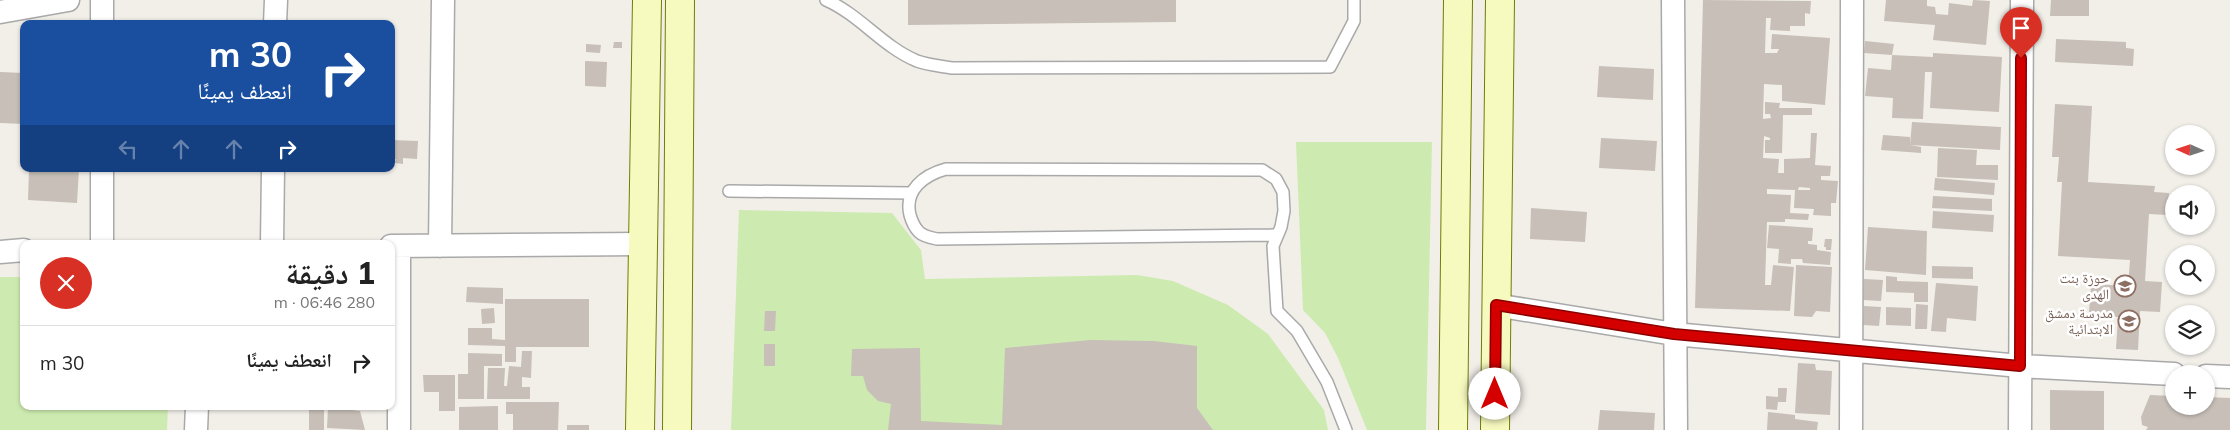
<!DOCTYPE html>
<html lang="ar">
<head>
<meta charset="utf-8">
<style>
  :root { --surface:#fff; --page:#f2f2f2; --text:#222; --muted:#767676; --line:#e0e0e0 }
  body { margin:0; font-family:Mulish,"Noto Naskh Arabic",sans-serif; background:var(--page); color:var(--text); direction:rtl; height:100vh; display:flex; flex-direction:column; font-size:19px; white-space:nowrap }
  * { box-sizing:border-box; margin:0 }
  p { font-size:16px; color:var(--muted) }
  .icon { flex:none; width:28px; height:28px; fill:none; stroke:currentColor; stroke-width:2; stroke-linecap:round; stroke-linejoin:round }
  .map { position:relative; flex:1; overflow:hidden; direction:ltr }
  .sheet { position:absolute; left:20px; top:240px; width:375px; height:170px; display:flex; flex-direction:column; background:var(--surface); border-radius:10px; box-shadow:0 1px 4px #0004; direction:rtl }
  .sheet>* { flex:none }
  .top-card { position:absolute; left:20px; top:20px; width:375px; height:152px; border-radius:10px; box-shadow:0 1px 4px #0004; direction:rtl; background:#1a4fa0; color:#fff; overflow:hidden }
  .needle { width:32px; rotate:273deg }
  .fabs { position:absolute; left:2165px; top:125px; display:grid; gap:10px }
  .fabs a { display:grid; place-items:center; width:50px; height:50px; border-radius:50%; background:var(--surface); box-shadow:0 1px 4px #0004; font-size:25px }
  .pin { position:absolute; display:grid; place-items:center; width:42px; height:42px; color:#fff; margin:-51px -21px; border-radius:50% 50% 50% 0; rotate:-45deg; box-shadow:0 0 5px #0007 }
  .pin .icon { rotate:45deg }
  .me { position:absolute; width:55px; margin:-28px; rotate:0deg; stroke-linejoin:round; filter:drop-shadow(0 0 4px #0008) }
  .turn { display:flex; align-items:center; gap:18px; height:105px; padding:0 20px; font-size:22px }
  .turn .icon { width:65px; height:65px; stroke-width:2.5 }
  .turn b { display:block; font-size:35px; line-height:42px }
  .lanes { display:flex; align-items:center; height:48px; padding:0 20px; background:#0003; justify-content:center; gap:25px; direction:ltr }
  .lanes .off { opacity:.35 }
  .round { display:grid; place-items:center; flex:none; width:52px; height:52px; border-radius:26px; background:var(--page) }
  .head { display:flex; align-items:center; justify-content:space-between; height:85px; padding:0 20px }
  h1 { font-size:30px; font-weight:800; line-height:38px }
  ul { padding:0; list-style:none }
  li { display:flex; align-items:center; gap:15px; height:75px; padding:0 20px; border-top:1px solid var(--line) }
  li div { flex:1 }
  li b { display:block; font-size:19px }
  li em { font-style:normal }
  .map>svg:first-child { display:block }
</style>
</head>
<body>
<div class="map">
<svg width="2230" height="430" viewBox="0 0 2230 430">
  <rect width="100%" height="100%" fill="#f2efe9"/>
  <path fill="#cdebb0" d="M1296 142H1432L1426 430H1367L1338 358 1325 333 1303 310Z
    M739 210 892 213 921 250 925 279 1137 275 1173 281 1228 305 1268 334 1324 410 1328 430H731Z
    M0 277H24V406H168L167 430H0Z"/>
  <path fill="#c7bfb8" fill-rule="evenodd" d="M908 0H1176V22L908 25Z
    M1703 0 1811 1 1810 14 1805 13V26H1790V31L1770 30 1771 18H1766L1765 53H1777L1779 49H1771L1772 34 1830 38 1825 105 1782 101V85L1764 84 1763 119 1771 118 1770 114H1765V102L1780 103 1779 108H1812V115H1783L1782 153H1765V140H1770V138L1764 136 1763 158 1779 159 1778 173H1784V159L1810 158 1811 133H1817L1815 165 1831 166 1830 176H1821V180L1838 181 1836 203H1831V216L1813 215 1814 209 1794 208 1795 190 1767 189V194L1791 195 1790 213 1809 214 1808 220 1785 219V222H1767L1765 285H1771L1773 265 1794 267 1790 311 1695 308ZM1799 187 1810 188V190H1798Z
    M1886 0H1927V6L1935 7 1936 14 1948 15 1949 3 1972 6 1973 0 1990 1 1986 45 1933 40 1935 25 1884 21Z
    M2051 0H2089V16H2050Z
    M2056 39 2126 42V48L2134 49 2133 66 2055 62Z
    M1865 41 1894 44 1892 55 1864 53Z
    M614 42H622V48H613Z
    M586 44 601 45 600 53 586 52Z
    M1933 53 2002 57 1999 112 1930 108 1932 72H1925L1923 119 1892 118 1893 98 1865 96 1868 68 1891 70 1892 55 1933 57Z
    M585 61 607 62 606 87 585 86Z
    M1599 66 1654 69 1653 100 1597 97Z
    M0 72 24 73V124L0 123Z
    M2055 104 2092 106 2088 182 2155 186 2154 192 2169 193 2167 215 2149 214 2145 281 2162 282 2160 312 2140 311 2138 350 2116 349 2118 317 2106 316V313L2089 312 2091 284 2128 286 2130 260 2058 256 2062 182H2057L2059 157H2052Z
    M1912 122 2001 127 2000 150 1910 145Z
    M1883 135 1910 137V145L1921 147V153L1881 150Z
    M1601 138 1657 141 1655 171 1599 168Z
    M391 140 418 141 417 159 403 158V164L395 163 396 159H391Z
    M1938 148 1977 150 1976 165H1998V180L1937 177Z
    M29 169H79L77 203 28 200Z
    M1935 178 1995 183 1994 195 1934 190Z
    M1933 196 1992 199V211L1932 208Z
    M1531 208 1587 212 1585 242 1530 239Z
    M1933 211 1994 215 1993 232 1932 228Z
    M1769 225 1813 228 1812 241H1808V244L1817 245V250L1831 252 1830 265 1803 263 1802 259H1791V264L1778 263 1779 249 1767 248Z
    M1868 227 1927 231 1926 275 1865 270Z
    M1825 239H1832L1831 250H1826V247H1824Z
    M1796 265 1832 267 1830 312 1816 311 1812 317 1794 316Z
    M1932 266 1973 267V279L1932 278Z
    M1886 276 1897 277V281L1928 282V302H1914V293L1886 292Z
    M1864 279 1883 280 1881 301 1863 300Z
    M1936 283 1978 286 1976 321 1947 318 1946 332 1931 331Z
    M467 287 503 288V304L466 302Z
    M505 299H589V347H516V362H505V346L468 345V328H492V339L505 340Z
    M1916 304 1928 305 1927 329H1915Z
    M1864 306 1881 307 1879 326 1863 325Z
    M1886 307 1911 308V326L1886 325Z
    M494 308 495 323 482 324 481 309Z
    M765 311H776L775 331H764Z
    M1090 340 1154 341 1197 346V408L1213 430H888L891 404 878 401 867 390 863 376H851L852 349 920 348 921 421 1002 425 1005 348Z
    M764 344H775V366H764Z
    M522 351H532L531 378 522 377V387H530V399H487L488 368H505L504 386H507L509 366 521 367Z
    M468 353 502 354V366H484V399H458V374H468Z
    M1798 363 1815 364 1816 370 1832 371 1830 415 1795 413Z
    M423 375H455V411H439V392H424Z
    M1778 388H1787L1786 402H1778L1777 410 1766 409V396L1778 397Z
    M2050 390 2104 391V430H2050Z
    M2150 395 2174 396V406H2206V397L2230 398V430H2146L2148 427 2142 425 2141 417Z
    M506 402H559L558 430H513V414H506Z
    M309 406 324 407V430H309Z
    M498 406V430H459V407Z
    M328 407 360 411 365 430 327 428Z
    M1600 410 1655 413 1654 430H1598Z
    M1768 412 1795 415V419L1818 422 1817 430H1767Z
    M567 425H589V430H567Z"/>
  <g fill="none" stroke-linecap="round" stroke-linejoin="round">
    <g stroke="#a9a9a9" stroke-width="14">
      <path id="lane" d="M826 0C860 15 883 47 917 61 928 65 941 66 952 68L1330 67 1354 21V0
        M729 191 910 193
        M1277 235 937 239C932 238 923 236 919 232 914 227 912 222 910 215 904 190 924 175 946 169L1262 170 1276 179 1283 192 1284 211 1281 227 1273 246 1277 311 1297 331 1327 382 1346 430"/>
    </g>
    <g stroke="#a9a9a9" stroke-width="25">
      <path id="street" d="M102 0V24
        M1673 0 1676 430
        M0 12 68 0
        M275 24 276 0
        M102 169V244
        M272 244 273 169
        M391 246 643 244
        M399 246V430
        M440 246 443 0
        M0 252 24 250
        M1495 305 1674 334 2020 366 2174 374
        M2206 376 2230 377
        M196 430 197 406
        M1851 430 1852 0
        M2020 430 2022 0"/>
    </g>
    <g stroke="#707d05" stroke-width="30">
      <path id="secondary" d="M640 430 647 0
        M677 430 680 0
        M1453 430 1458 0
        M1495 430 1500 0"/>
    </g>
    <use href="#lane" stroke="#fff" stroke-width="11"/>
    <use href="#street" stroke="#fff" stroke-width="22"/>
    <use href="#secondary" stroke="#f7fabf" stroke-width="28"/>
  </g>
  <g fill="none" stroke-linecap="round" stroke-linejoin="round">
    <g stroke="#8a0000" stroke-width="12">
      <path id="route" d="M1495 394 1496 305 1674 334 2020 366 2021 58"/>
    </g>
    <use href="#route" stroke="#d40000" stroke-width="9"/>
  </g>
  <defs>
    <g id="school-ring" transform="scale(1.125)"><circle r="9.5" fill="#fff" stroke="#8d6e63" stroke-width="1.5"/><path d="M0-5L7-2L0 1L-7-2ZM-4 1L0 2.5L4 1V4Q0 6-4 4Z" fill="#8d6e63"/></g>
  </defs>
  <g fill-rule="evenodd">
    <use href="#school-ring" x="2125" y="286"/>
    <use href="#school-ring" x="2129" y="321"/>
  </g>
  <g text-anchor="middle" stroke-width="5" stroke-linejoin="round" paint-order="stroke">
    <g font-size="14" fill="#785e54" stroke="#fff" text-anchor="end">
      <text x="2109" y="283">حوزة بنت<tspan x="2109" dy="16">الهدى</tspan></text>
      <text x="2113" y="318">مدرسة دمشق<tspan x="2113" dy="16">الابتدائية</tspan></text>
    </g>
  </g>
</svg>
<div class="fabs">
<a><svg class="needle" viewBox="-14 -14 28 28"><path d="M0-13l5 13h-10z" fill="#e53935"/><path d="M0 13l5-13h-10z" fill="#767676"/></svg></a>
<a><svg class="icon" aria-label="sound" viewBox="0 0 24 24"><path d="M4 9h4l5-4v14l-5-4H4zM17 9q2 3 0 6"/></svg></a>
<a><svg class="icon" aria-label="search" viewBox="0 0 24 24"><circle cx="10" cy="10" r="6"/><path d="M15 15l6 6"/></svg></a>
<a><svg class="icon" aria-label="layers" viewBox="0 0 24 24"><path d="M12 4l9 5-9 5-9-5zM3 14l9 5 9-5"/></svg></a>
<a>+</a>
</div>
<div class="pin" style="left:2021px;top:58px;background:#d93025"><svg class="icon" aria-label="arrive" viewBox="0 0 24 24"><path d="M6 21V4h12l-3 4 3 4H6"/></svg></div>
<svg class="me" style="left:1495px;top:394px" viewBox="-20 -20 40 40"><circle r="19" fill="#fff"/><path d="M0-13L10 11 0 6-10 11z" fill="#d40000"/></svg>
<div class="top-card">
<div class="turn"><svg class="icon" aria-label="right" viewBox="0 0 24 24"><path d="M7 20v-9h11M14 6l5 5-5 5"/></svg><div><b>30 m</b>انعطف يمينًا</div></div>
<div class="lanes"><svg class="icon off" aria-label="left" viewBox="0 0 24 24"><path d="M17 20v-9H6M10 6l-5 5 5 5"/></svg><svg class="icon off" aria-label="ahead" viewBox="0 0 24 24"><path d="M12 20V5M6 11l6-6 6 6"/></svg><svg class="icon off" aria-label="ahead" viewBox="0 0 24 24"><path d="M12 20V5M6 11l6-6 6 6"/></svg><svg class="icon" aria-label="right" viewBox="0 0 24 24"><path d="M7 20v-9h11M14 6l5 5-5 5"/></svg></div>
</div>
<section class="sheet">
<div class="head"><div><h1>1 دقيقة</h1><p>280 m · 06:46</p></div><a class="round" style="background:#d93025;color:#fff"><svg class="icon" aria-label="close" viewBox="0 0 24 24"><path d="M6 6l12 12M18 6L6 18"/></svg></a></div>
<ul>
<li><svg class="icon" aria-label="right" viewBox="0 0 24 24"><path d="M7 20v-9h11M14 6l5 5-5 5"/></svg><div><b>انعطف يمينًا</b></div><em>30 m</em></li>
</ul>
</section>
</div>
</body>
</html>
